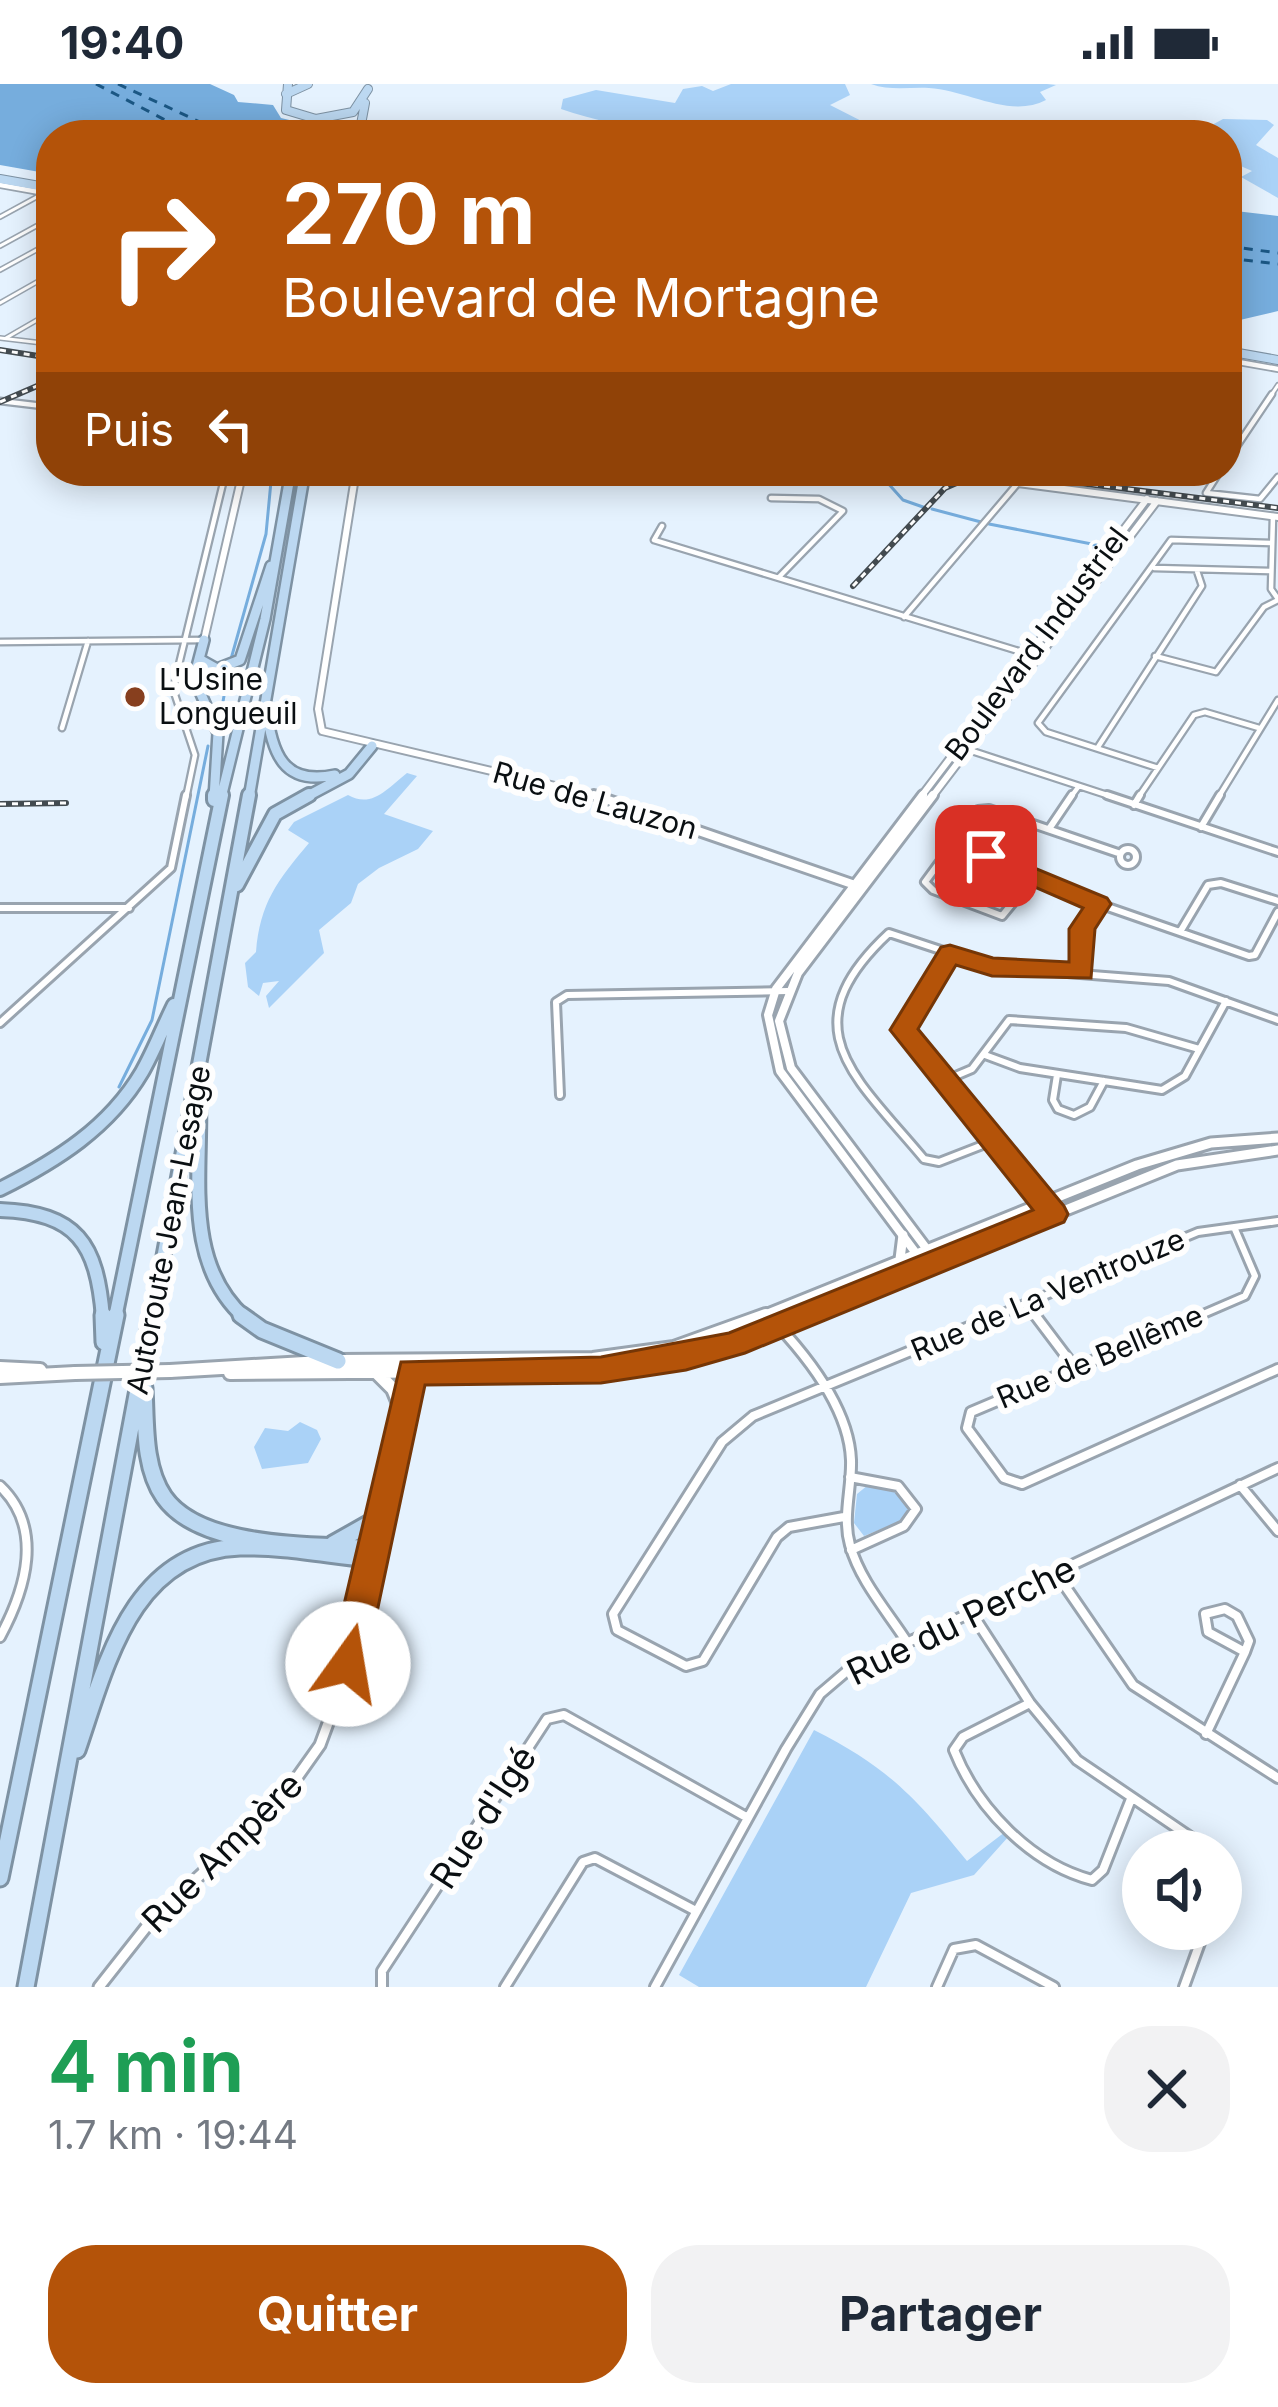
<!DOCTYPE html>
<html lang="fr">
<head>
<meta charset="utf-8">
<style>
  :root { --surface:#fff; --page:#f2f2f3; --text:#1f2937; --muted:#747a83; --accent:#b45309 }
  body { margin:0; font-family:Inter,sans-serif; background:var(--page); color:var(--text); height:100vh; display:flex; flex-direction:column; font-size:45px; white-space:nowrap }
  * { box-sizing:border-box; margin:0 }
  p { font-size:39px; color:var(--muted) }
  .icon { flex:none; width:66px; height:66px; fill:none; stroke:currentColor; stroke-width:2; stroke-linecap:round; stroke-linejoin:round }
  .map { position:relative; height:1903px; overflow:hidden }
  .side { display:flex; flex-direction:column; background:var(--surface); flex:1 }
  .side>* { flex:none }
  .top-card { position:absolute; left:36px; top:36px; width:1206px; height:366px; border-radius:48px; box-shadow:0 6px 30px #0003; background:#b45309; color:#fff; overflow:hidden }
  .controls { position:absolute; left:1122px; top:1746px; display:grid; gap:24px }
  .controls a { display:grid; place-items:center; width:120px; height:120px; border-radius:50%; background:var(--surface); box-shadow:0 6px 30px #0003; font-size:60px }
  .pin { position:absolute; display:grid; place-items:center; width:102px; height:102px; color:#fff; margin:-51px; border-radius:24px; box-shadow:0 6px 18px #0006 }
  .me { position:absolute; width:132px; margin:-66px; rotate:13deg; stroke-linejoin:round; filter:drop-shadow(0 0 9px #0008) }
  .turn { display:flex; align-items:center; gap:42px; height:252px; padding:0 48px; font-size:54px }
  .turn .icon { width:156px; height:156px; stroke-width:2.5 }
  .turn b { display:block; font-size:84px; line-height:102px }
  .then { display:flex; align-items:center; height:114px; padding:0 48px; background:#0003; gap:24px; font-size:45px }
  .round { display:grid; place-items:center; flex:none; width:126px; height:126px; border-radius:48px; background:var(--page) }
  .summary { display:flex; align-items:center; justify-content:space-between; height:204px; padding:0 48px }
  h1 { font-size:72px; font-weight:700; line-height:90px; color:#1e9e55 }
  .cta { display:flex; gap:24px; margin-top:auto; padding:24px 48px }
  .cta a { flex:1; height:138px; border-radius:48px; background:var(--accent); color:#fff; font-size:48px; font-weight:700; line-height:138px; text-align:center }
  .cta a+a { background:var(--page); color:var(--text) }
  .status { display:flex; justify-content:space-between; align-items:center; height:84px; padding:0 60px; background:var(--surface); direction:ltr }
  .status svg { height:33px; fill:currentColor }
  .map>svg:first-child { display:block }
</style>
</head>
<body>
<div class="status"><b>19:40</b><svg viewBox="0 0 49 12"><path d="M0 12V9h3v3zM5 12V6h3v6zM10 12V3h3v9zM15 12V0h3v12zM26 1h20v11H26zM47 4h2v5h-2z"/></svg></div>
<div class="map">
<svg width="1278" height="1903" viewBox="0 0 1278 1903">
  <rect width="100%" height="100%" fill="#e5f2fe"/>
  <path fill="#aad2f7" d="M731 0H845L850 11 830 21 889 51C780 51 665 61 561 25L563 15 596 6 675 19 683 5 702 2 713 7Z
    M871 0H1047L1056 1 1040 8 1046 16C1010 35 967 6 929 4 909 3 890 7 871 0Z
    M1223 35 1267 36 1274 41 1256 61 1278 74V114L1241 93 1252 87 1227 76V51L1212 41Z
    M407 689 417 692 384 730 433 747 418 765 379 784 358 800 351 819 319 846 324 869 269 924 266 912 279 897 263 899 259 912 248 903 245 879 256 868C260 819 277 797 309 759L288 746 294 738 348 711C372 725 388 704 407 689Z
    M300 1338 317 1346 321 1355 308 1379 262 1385 254 1363 265 1344 288 1347Z
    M868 1401 892 1403 909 1425 899 1438 864 1452 854 1439 857 1410Z
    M814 1646C889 1684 915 1713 967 1777L1005 1748 1009 1752 974 1791 911 1809 866 1903H699L679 1891Z"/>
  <path fill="#76addd" d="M0 0H210L234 11 238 18 273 21 281 34 306 40 342 39V49L348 51H51V90L0 81Z
    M1227 126 1278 132V227L1227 239Z"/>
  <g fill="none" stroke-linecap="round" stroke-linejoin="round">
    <path stroke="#76addd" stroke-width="3" d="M877 387 903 416 923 423
      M932 425 981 438
      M989 440 1102 462
      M231 575 266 450 272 387
      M221 629 228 589
      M119 1003 152 936 208 662"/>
    <path stroke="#1b5784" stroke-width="3" stroke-dasharray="9 8" stroke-linecap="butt" d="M96 0 194 51
      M118 0 228 51
      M1227 162 1278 169
      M1227 174 1278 180"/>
    <g stroke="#99a4af" stroke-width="6">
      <path id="minor-far3" d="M0 133 44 109
        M0 162 51 134
        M0 186 51 158
        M0 219 51 190
        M0 254 51 260
        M6 254 51 228
        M1270 313 1278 301"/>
    </g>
    <g stroke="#99a4af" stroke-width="9">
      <path id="minor-far2" d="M0 317 51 323
        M1227 377 1272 310
        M1220 387 1206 409 1260 415 1278 393
        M771 414 819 415 843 427 779 493
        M1273 432 1271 505 1278 515
        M662 442 654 456 1038 573
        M1154 484 1270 487
        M904 533 1018 399
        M0 558 204 556
        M1155 572 1216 588 1264 523 1278 516
        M62 644 88 557
        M1098 663 1202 502 1197 487
        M969 666 1116 714
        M1158 684 1046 648 1038 639 1171 456 1271 459
        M186 714 195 671 173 605 226 387
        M1070 714 1079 702
        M1138 714 1194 631 1205 628 1259 644
        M1218 714 1278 616"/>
    </g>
    <g stroke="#99a4af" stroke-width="12">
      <path id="minor-far1" d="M1107 711 1278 768
        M1134 721 1140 711
        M1201 743 1220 711
        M1049 745 1072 711
        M954 760 1047 802 1249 872 1255 871 1278 828
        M1120 773a8 8 0 1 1 16 0a8 8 0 1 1-16 0Z
        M1033 794 1002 832 933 806 925 798 978 726 989 725 1118 769
        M0 824H129
        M1180 848 1208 801 1221 799 1278 817
        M950 870 904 946 1053 1130
        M1082 888V845L1098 820
        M0 939 171 784 186 711
        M985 971 1020 984 1162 1006 1185 992 1226 917
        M1057 991 1053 1016 1058 1025 1074 1031 1090 1023 1104 997
        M946 996 972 985 1009 936 1126 944 1199 965
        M560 1011 556 918 567 911 788 907
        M993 1057 939 1078 924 1075C856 993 787 944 889 849L992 883 1169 897 1278 936
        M1027 1220 1037 1234
        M991 1234 1198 1148 1278 1137
        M1194 1234 1245 1212 1255 1192 1234 1143"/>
    </g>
    <g stroke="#99a4af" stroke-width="14">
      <path id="minor" d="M768 1231C803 1267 849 1323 851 1376 852 1404 842 1433 850 1461 860 1497 887 1527 907 1558
        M1035 1231 1075 1284
        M1201 1231 971 1328 967 1344 1004 1394 1022 1400 1278 1285
        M850 1393 898 1402 916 1425 904 1442 851 1466
        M1240 1401 1278 1447
        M0 1402C44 1444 26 1505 0 1553
        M844 1433 789 1443 777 1453 703 1577 686 1582 617 1546 613 1530 722 1358 753 1332 998 1231
        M1056 1489 1133 1601 1278 1694
        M1225 1525 1237 1532 1249 1557 1245 1568 1208 1548 1205 1530Z
        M971 1528 1030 1619 1077 1676 1211 1767
        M1030 1619 963 1653 954 1666C977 1724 1031 1780 1092 1796L1103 1786 1131 1715
        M1206 1650 1245 1568
        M1221 1777 1226 1787 1221 1801
        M382 1903V1887L547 1635 564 1631 748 1734
        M505 1903 583 1778 595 1774 696 1827
        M655 1903 786 1665 820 1610 847 1587 1278 1384
        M937 1903 954 1865 976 1861 1054 1903
        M1184 1903 1205 1845"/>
    </g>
    <g stroke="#99a4af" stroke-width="8">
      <path id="tertiary-far3" d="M0 101 51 110
        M1227 276 1278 285"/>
    </g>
    <g stroke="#99a4af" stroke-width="10">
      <path id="tertiary-far2" d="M356 387 318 625 322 647 606 714
        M1028 387 1018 399 1278 433
        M204 556 243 387
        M920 714 1147 415
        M931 714 1157 417"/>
    </g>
    <g stroke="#99a4af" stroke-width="14">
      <path id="tertiary-far1" d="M594 711 855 801
        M923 711 776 905 768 931 780 987 924 1180
        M933 711 798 889 779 937 791 984 935 1176"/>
    </g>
    <g stroke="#99a4af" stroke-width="15">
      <path id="tertiary" d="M99 1903 151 1837 281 1716 320 1661 345 1593 412 1289"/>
    </g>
    <g stroke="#99a4af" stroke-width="15">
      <path id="secondary-far1" d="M900 1175 903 1151
        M758 1234 1137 1081 1211 1059 1278 1054
        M799 1234 1177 1081 1278 1066"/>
    </g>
    <g stroke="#99a4af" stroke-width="18">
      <path id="secondary" d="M0 1284 40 1286
        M170 1287 338 1277 593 1275 674 1264 766 1231
        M376 1288 393 1305 403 1329
        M230 1289 601 1286 734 1260 806 1231
        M0 1293 75 1289"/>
    </g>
    <g stroke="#7e92a3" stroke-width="10">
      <path id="motorway-far3" d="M288 0 286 26 316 35 353 28 368 5
        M286 10 308 0
        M359 51 365 19
        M0 95 51 104
        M1227 267 1278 276"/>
    </g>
    <g stroke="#7e92a3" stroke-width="14">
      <path id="motorway-far2" d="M204 556 194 594 218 649 214 714
        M199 575 217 585 240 576 271 482
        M266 625C273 669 282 702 335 691
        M221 714 265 535 291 387
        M249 714 305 387
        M304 714 349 690 372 662"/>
    </g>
    <g stroke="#7e92a3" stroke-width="18">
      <path id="motorway-far1" d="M214 716V711
        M237 801 275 730 309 711
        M199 1012C202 1088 182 1178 245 1234
        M0 1105C56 1077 109 1044 142 988 154 967 163 943 174 921
        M0 1126C77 1129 97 1159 103 1234
        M115 1234 222 711
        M152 1234 249 711"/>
    </g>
    <g stroke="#7e92a3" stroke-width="21">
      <path id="motorway" d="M103 1231 104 1258
        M241 1231 262 1246 338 1277
        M144 1304C146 1338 143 1383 164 1413 201 1466 315 1460 374 1465
        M333 1460 379 1434
        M77 1666C106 1582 131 1467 240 1463 284 1462 328 1471 371 1475
        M0 1794 116 1231
        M26 1903 152 1231"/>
    </g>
    <use href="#minor-far3" stroke="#fff" stroke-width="3"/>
    <use href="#minor-far2" stroke="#fff" stroke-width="4.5"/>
    <use href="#minor-far1" stroke="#fff" stroke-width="6"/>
    <use href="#minor" stroke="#fff" stroke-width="8"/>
    <use href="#tertiary-far3" stroke="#fff" stroke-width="4.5"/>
    <use href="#tertiary-far2" stroke="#fff" stroke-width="6"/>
    <use href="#tertiary-far1" stroke="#fff" stroke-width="8"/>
    <use href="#tertiary" stroke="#fff" stroke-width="9"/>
    <use href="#secondary-far1" stroke="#fff" stroke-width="9"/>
    <use href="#secondary" stroke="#fff" stroke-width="12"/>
    <use href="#motorway-far3" stroke="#bcd8f1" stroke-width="8"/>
    <use href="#motorway-far2" stroke="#bcd8f1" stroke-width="9"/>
    <use href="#motorway-far1" stroke="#bcd8f1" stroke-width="12"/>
    <use href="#motorway" stroke="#bcd8f1" stroke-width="15"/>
    <g stroke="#434b50" stroke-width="6">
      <path id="rail" d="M0 266 51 274
        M0 318 51 296
        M985 387 1278 424
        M853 502 945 404 968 394 1003 391
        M0 720 66 719"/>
    </g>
    <use href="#rail" stroke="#fefefe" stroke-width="3" stroke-dasharray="6" stroke-linecap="butt"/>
    <g stroke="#99a4af" stroke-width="18" stroke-linecap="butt">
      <path id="secondary-bridge" d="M75 1289 170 1287"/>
    </g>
    <use href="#secondary-bridge" stroke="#fff" stroke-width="12"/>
  </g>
  <path fill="#b45309" stroke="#753606" stroke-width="3" d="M986 764 1107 814 1111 820 1095 845 1091 894 992 892 956 881 918 945 1064 1122 1068 1130 1064 1138 745 1269 686 1286 601 1299 425 1301 366 1580 360 1592 348 1596 335 1592 330 1580 401 1278 601 1273 729 1249 1033 1126 890 946 941 863 950 861 993 874 1069 878V845L1083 824 977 778 974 772 977 767Z"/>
  <circle fill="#873f1e" stroke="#fefefe" stroke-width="4.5" cx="135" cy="613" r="12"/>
  <g text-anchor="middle" stroke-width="12" stroke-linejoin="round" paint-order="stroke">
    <g font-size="30" fill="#0a0f12" stroke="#fefefe">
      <text transform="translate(1037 560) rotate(-53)" y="10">Boulevard Industriel</text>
      <text transform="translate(595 717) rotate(16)" y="10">Rue de Lauzon</text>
      <text transform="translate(169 1146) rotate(-79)" y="10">Autoroute Jean-Lesage</text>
      <text transform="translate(1048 1211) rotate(-23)" y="10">Rue de La Ventrouze</text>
      <text transform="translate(1100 1273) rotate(-23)" y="10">Rue de Bellême</text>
    </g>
    <g font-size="30" fill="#0a0f12" stroke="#fefefe" text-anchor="start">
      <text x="159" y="606">L'Usine<tspan x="159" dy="34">Longueuil</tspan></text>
    </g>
    <g font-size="36" fill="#0a0f12" stroke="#fefefe">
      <text transform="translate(961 1536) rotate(-26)" y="13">Rue du Perche</text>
      <text transform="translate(483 1733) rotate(-57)" y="13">Rue d'Igé</text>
      <text transform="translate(222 1768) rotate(-45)" y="13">Rue Ampère</text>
    </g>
  </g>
</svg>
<div class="controls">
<a><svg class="icon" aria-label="sound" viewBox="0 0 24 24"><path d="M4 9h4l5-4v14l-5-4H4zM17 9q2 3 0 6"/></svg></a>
</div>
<div class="pin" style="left:986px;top:772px;background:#d93025"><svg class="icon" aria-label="arrive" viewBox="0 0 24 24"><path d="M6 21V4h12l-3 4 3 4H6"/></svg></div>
<svg class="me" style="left:348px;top:1580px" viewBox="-20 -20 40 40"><circle r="19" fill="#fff"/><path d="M0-13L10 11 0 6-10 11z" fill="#b45309"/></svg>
<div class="top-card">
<div class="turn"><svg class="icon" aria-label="right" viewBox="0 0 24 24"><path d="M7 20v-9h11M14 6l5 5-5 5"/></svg><div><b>270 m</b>Boulevard de Mortagne</div></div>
<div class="then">Puis<svg class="icon" aria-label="left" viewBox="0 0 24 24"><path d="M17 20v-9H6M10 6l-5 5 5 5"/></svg></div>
</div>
</div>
<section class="side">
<div class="summary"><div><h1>4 min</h1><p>1.7 km · 19:44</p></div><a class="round"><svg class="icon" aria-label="close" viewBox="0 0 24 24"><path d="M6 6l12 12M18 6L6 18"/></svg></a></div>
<div class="cta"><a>Quitter</a><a>Partager</a></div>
</section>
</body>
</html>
